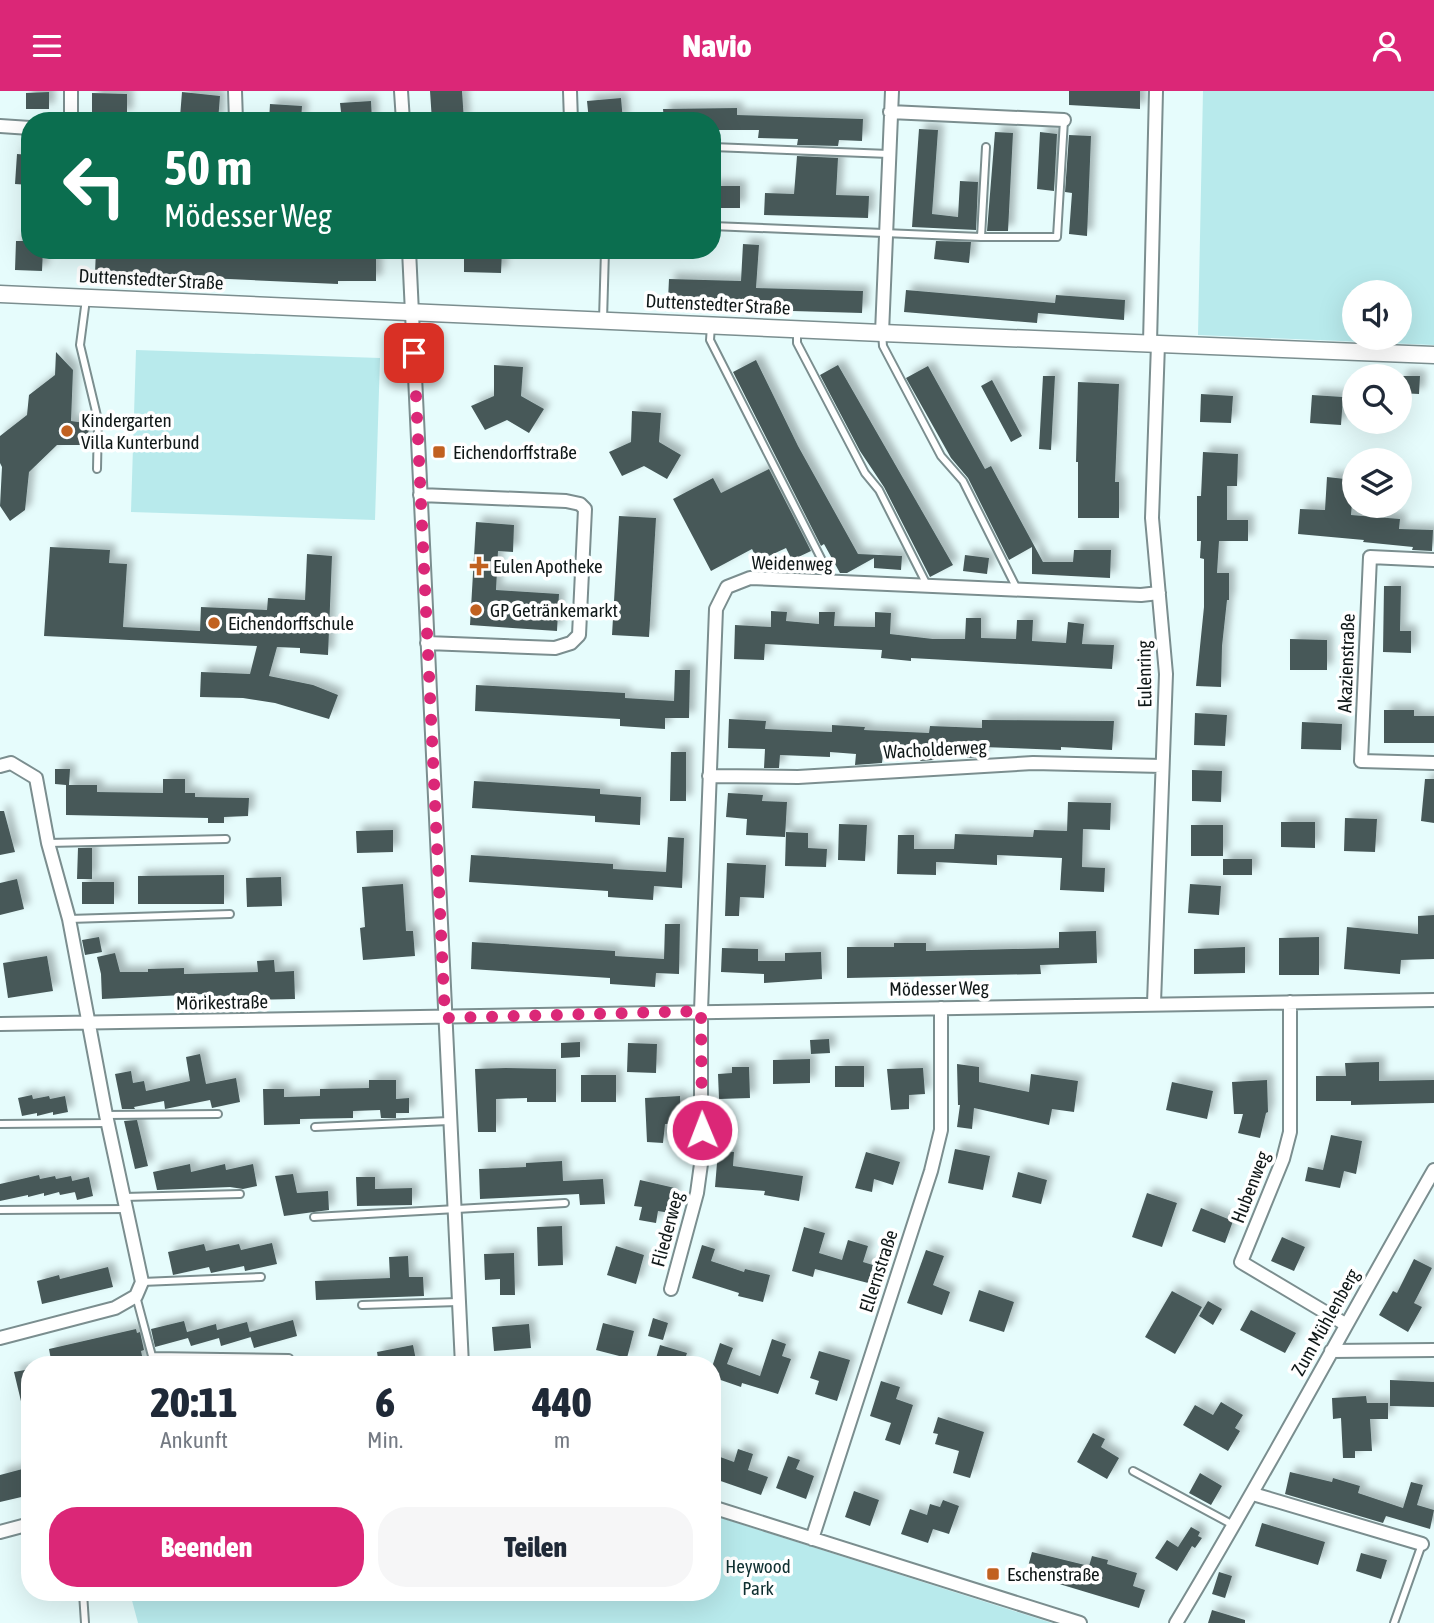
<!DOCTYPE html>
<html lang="de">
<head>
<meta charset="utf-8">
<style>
  :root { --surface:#fff; --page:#f6f6f7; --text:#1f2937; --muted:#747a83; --accent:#db2777 }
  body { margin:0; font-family:"Asap Condensed",sans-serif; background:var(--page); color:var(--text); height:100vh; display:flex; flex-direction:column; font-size:26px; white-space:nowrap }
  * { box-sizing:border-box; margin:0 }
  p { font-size:23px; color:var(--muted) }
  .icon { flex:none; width:38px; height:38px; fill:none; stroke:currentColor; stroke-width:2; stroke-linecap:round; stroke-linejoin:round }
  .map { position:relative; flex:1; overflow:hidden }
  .details { position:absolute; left:21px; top:1265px; width:700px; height:245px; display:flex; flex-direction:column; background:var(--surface); border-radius:28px; box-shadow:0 7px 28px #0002 }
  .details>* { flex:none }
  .hud { position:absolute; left:21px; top:21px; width:700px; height:147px; border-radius:28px; box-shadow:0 7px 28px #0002; background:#0b6e4f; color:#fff; overflow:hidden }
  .tools { position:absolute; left:1342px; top:189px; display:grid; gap:14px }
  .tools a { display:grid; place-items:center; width:70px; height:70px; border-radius:50%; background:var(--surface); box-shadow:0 7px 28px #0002; font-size:35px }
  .pin { position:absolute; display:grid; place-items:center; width:60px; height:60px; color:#fff; margin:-30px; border-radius:14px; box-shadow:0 4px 10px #0006 }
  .me { position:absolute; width:77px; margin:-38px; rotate:359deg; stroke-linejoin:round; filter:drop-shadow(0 0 5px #0008) }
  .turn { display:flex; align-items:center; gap:24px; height:147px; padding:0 28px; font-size:32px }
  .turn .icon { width:91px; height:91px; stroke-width:2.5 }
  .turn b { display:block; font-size:49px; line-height:60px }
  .eta { display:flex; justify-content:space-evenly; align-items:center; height:119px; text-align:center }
  .eta b { font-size:42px; font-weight:800; line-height:49px }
  .action { display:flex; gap:14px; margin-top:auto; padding:14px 28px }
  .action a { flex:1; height:80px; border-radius:28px; background:var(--accent); color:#fff; font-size:28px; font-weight:800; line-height:80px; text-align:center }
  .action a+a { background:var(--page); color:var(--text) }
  header { display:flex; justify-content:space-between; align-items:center; height:91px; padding:0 28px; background:var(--accent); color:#fff; font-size:32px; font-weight:800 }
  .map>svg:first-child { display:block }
</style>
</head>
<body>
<header><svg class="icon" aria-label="menu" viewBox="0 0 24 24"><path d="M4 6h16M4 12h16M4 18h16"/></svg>Navio<svg class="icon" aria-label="person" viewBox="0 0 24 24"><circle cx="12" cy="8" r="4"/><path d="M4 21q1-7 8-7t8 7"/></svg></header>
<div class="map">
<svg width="1434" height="1532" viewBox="0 0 1434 1532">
  <defs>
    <filter id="shadow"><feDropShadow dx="6" dy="-6" stdDeviation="3.5" flood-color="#0004"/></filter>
  </defs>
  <rect width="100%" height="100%" fill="#e6fcfc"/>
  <path fill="#b8eaec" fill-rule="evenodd" d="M1203 0H1434V254L1198 244ZM1354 201H1400V247H1354Z
    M136 259 380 267 375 429 131 421Z
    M712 1424 1052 1532H138L130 1502H712Z"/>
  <path fill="#465959" filter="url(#shadow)" d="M430 0H462L464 30H432Z
    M1069 0H1140V18L1069 14Z
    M49 1V18H26V2Z
    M182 1 220 5 218 30 180 26Z
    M92 2 127 3V24H92Z
    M621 7 623 30H589L587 10Z
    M371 10 372 30H342L340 12Z
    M270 13 302 15 301 30H269Z
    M737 17V24L863 28 862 50 839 49 838 55 797 54 798 48 758 47 759 39H712V30H664L663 18Z
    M919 38 938 39 932 123 958 126 960 90 978 91 976 139 912 136Z
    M995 41 1013 42 1008 140H987Z
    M1040 41 1057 43 1054 100 1037 98Z
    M1069 44 1091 45 1087 145 1069 143 1072 102 1065 101Z
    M17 63 30 64V94L15 93Z
    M797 65 838 67 836 104 869 105 868 127 764 124 765 102 794 103Z
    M712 95H740V117H712Z
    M16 150H30V159H43L42 180 15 179Z
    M936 150 971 151 969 172 934 168Z
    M743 153 759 154 756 197 863 200 862 222 758 219V211L668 209 669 188 741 190Z
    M96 159H295L350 163V160H376V190H338V193L95 182Z
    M464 159H502L501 182 464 181Z
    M906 199 1055 212 1056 204 1125 209 1124 229 1038 222 1037 232 904 221Z
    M56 261 73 279 71 330 92 333 82 354H57L29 381 25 419 10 430 0 415 2 376 0 372V345L27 324 29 304 55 284Z
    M756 269 798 355 858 463 902 465 901 479 874 477V467L847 482H840L824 453 821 455 733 281Z
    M494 274 523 276 521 305 544 318 529 342 507 329 485 339 471 315 494 305Z
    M838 274 953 474 930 486 884 396 860 360 820 284Z
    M928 275 985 378 991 375 1043 471H1073L1074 459H1111L1110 487 1032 483V456L1009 469 968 387 951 367 906 287Z
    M1043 285H1055L1051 359 1039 358Z
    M1401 285H1420L1419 303 1400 302Z
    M992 289 1022 345 1011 351 981 295Z
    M1078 291 1119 293 1115 391H1119V427H1078V371H1076Z
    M1201 303 1233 305 1231 332 1200 331Z
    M1312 304 1343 306 1341 334 1310 332Z
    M632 320 661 322 659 351 681 364 667 388 644 375 622 385 609 361 631 351Z
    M1203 361 1238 363 1237 395H1227V429H1248V450H1219L1217 482H1229V509H1227L1222 555 1221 596 1196 595 1204 516V468L1200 467 1201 450H1197V405H1201Z
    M769 378 811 460 792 469 786 457 758 470 752 458 711 480 673 408 713 387 721 402Z
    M1327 386 1354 389 1351 424 1400 428 1399 438 1433 439 1432 460 1412 459 1413 456 1363 451 1364 449 1298 443 1300 418 1325 419Z
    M619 425 656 427 649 546 612 544Z
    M476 431 514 434 513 461 498 460 496 499 559 503 557 540 470 534Z
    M50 456 110 459 109 472 127 473 123 536 200 540 201 516 267 519 268 507 305 509 307 463 332 465 328 564 300 562V557L277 556 269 585 313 594 338 604 329 628 275 612 243 607 200 606 201 581 250 583 257 555 44 545Z
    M965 464 989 467 987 483 963 480Z
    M1384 495H1401L1400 540H1411V562L1383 561Z
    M771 520 787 521 786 530 819 533V521H835L834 535 875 536V521L891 522 890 543 933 548H965L966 527H981V547L1016 548 1017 529H1033L1032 550 1066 552 1068 531 1084 533 1082 553 1114 554 1112 578 911 567V570L881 567 882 559 765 553 764 569 734 568 735 534 771 536Z
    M1290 548 1327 549V579H1290Z
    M675 579H690L689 627H665V638L620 635V628L475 620 476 594 625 602V607L674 610Z
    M1384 619H1414V625H1434V652H1384Z
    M1195 622 1227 624 1225 655 1194 654Z
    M729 628 766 630 765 638 832 641V634L865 636 864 639 929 642 930 635 982 637V629L1114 630 1112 659 1061 656V659L983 656 982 666 967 667V660L934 659V669L920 670V664L883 663 882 672 855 674 856 663 830 661V666L780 664 779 677H764L765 658 728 657Z
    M1302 631 1342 633 1341 659 1301 658Z
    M671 661H686V710H670Z
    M55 678H70L69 694H97V701L163 702V688H185V702H195V706L249 707 248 725 224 726V732H208V727L66 724V694L55 693Z
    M1192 679 1222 680 1221 711 1192 710Z
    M1425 688H1434V732L1421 730Z
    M474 690 600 698V703L641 706 640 734 595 731V725L472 717Z
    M728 702 763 704 762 710 787 711 785 746 746 744 747 728 726 726Z
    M1068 711 1111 712 1110 739 1083 738 1082 776 1105 777 1104 801 1060 799 1062 767 997 764V774L936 771V784L897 783 898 744H914V758H954L955 743 1033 746 1034 739 1067 740Z
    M0 720H4L15 761 0 764Z
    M1345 727 1377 728 1375 761 1344 760Z
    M1281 731H1315V757L1281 756Z
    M839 733 867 734 865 770 838 769Z
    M1191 734H1223V765H1191Z
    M393 739V761L357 762 356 740Z
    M786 741 808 742V757L827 758 826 776 785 775Z
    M668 746 684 747 682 797 654 795 653 809 608 806V800L469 791 471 764 613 773V778L666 781Z
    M78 757H92V788H77Z
    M1223 768H1252V784H1223Z
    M727 772 766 774 764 807 740 806 739 825H725Z
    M224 784V813H138V785Z
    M281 786 282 815 247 816 246 787Z
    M17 788 24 818 0 824V792Z
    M82 791H114V813H82Z
    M403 793 406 840H413L415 865 363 869 360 837 365 836 362 796Z
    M1190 793 1221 795 1219 824 1188 822Z
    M1434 824V868L1401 869 1400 883 1344 878 1347 836 1418 843V825Z
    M665 833H680L679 883 656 882 655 896 610 893V887L471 878 472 851 615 860V865L664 868Z
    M1096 840 1097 872 1040 874 1041 883 847 887V856H894V852H926V860L1059 857V841Z
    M99 846 102 861 85 864 82 849Z
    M1319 846V884H1279V847Z
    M1245 856V882L1194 883V858Z
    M722 857 758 858V870H785V862L821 861 822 888 764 892V883L721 881Z
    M115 862 120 881H148V878L184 877V883L258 881 257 870 274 869 275 881 294 880 295 908 204 910V903L102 908 101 883 97 866Z
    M47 865 53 900 8 907 3 872Z
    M829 948 830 962 811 963 810 949Z
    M580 951V966L561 967V952Z
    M628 952 657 953 656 982 627 981Z
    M200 963 206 993 236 987 240 1011 212 1017 210 1009 165 1018 164 1010 134 1016 135 1018H122L115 983 131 980 133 992 144 990 146 1000 190 990 186 966Z
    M810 968V992L773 993V969Z
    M1379 971V990L1434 989V1012L1351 1014V1010H1316V985H1346L1345 972Z
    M957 973 979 976V991L1029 1001 1031 983 1078 990 1074 1021 1052 1018 1049 1034 974 1017 972 1038 957 1036 960 1014H958Z
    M835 975H864V996H835Z
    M732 976H749L750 1007 719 1008 718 983 732 982Z
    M506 977 556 978V1011H527V1007L496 1008V1041H478L475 978Z
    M923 977 925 1003 909 1004V1018L891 1019 887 978Z
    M581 984H616V1011H581Z
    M369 989H396V1008L409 1007V1022H396V1027H381L380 1019 353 1020V1027L300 1028V1033L264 1034 263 998H284V1006L320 1005V998L369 997Z
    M1267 989 1268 1021 1266 1022 1260 1047 1238 1042 1243 1023H1234L1232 991Z
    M1172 991 1213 1000 1207 1028 1166 1019Z
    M32 1004 33 1008 49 1005 50 1008 65 1005 68 1021 53 1024V1021L37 1025V1022L22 1025 18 1007Z
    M680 1005 681 1033H665L663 1052 647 1051 645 1007Z
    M137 1029 148 1075 135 1078 124 1030Z
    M1331 1044 1362 1050 1356 1083 1344 1080 1340 1097 1305 1090 1308 1076 1323 1079Z
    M955 1058 990 1065 983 1099 948 1092Z
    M718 1060 734 1061 733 1075 803 1085 799 1110 764 1104 765 1100 715 1096Z
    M866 1061 900 1071 893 1094 874 1088 872 1101 855 1097Z
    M562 1070 563 1090 603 1088 605 1113 580 1114 579 1103 480 1108 479 1078 526 1076V1072Z
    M190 1073 191 1081 225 1073 226 1079 253 1073 257 1095 243 1098 230 1096 157 1099 153 1081Z
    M1018 1081 1047 1089 1041 1113 1012 1106Z
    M293 1083 297 1102 328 1100 329 1119 284 1125 275 1085Z
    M39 1084 40 1088 55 1085 56 1088 71 1085 75 1101 60 1104 59 1101 44 1105V1102L28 1106V1104L0 1110V1093Z
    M89 1086 93 1105 77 1109 72 1090Z
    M356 1086H375V1098L412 1097V1114L357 1115Z
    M640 1089 675 1097 670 1122 658 1120 656 1132 639 1129 642 1116 634 1115Z
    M1147 1102 1177 1112 1162 1156 1132 1146Z
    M1201 1117 1233 1130 1225 1152 1192 1140Z
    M562 1135 563 1174 538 1175 537 1136Z
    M804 1136 825 1142 819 1162 842 1169 848 1149 868 1155 863 1171 873 1174 868 1192 815 1178 813 1186 792 1180Z
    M1282 1146 1305 1156 1294 1180 1271 1170Z
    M272 1152 277 1173 245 1180 244 1175 211 1182 209 1176 173 1184 168 1161 204 1153 206 1160 239 1153 241 1159Z
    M702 1154 715 1158 711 1170 744 1181 745 1178 770 1184 763 1211 738 1205 739 1202 692 1187Z
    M616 1155 644 1164 636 1193 607 1184Z
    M926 1159 944 1165 933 1194 950 1201 942 1224 907 1212Z
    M514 1162 515 1204H500V1188L485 1189 484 1163Z
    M408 1165 409 1186H423L424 1205 316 1209 315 1190 390 1187 389 1166Z
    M1414 1168 1432 1177 1414 1212 1422 1216 1408 1241 1379 1224 1393 1200 1397 1202Z
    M108 1176 113 1196 42 1213 37 1190 59 1184 60 1188Z
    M979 1199 1014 1211 1004 1241 969 1230Z
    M1172 1200 1202 1216 1175 1263 1145 1246Z
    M1208 1210 1222 1218 1213 1234 1199 1225Z
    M1251 1219 1296 1242 1285 1262 1240 1239Z
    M653 1227 668 1232 663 1249 648 1245Z
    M293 1229 297 1245 254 1257 249 1241Z
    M184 1230 187 1241 216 1233 217 1239 247 1231 251 1246 221 1255 219 1247 191 1255 188 1247 155 1256 151 1238Z
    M603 1232 634 1240 627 1267 596 1259Z
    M529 1233 531 1257 494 1260 492 1236Z
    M136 1238 137 1242 140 1241 144 1259 141 1260 144 1274H52L49 1258Z
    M772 1248 786 1253 782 1265 791 1268 778 1303 742 1292 741 1296 712 1286V1276L720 1252 733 1257 727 1273 760 1285Z
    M413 1254 417 1274H379L377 1261Z
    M660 1254 687 1262 683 1274H654Z
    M819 1260 850 1269 837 1310 815 1303 819 1290 810 1287Z
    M30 1278V1327H25L14 1281Z
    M1390 1289 1434 1291V1316L1390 1315Z
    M881 1290 900 1296 896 1308 913 1314 900 1354 885 1349 891 1332 870 1325Z
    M1366 1305 1367 1312H1388V1328H1370L1372 1360H1355V1367H1343L1341 1327 1333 1328 1332 1307Z
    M1221 1311 1243 1324 1235 1337 1240 1340 1228 1360 1183 1334 1195 1314 1213 1324Z
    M938 1326 984 1341 970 1387 953 1382 959 1360 935 1353 938 1343 933 1342Z
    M1093 1342 1105 1348 1101 1356 1119 1367 1107 1388 1077 1371Z
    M738 1358 753 1363 748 1379 768 1386 761 1404 712 1387V1363L734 1371Z
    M788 1365 800 1369 796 1378 814 1385 806 1408 776 1397Z
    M30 1376V1404L0 1411V1384Z
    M1290 1381 1332 1391 1333 1387 1360 1395 1358 1402 1403 1417 1411 1391 1423 1394 1417 1414 1434 1419 1430 1438 1386 1425 1383 1432 1285 1403Z
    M1200 1382 1222 1395 1211 1414 1189 1402Z
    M854 1400 879 1409 870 1435 845 1426Z
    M943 1409 959 1415 949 1443 933 1438 928 1452 901 1443 910 1418 927 1424 930 1413 940 1416Z
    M1262 1432 1325 1451 1318 1474 1255 1455Z
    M1191 1436 1200 1441 1198 1445 1202 1447 1195 1457 1192 1455 1177 1480 1155 1467 1167 1449 1178 1456Z
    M1032 1461 1089 1475 1092 1465 1108 1469 1107 1473 1137 1482 1133 1495 1145 1499 1139 1517 1026 1483Z
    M1361 1462 1387 1469 1381 1488 1356 1480Z
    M1219 1481 1232 1485 1225 1507 1212 1503Z
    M1212 1519 1245 1529V1532H1208Z"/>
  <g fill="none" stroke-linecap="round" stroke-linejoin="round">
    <g stroke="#7b8e8f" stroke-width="10">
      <path id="service" d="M712 56 889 63
        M712 135 981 146H1057L1064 29
        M981 146 986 56
        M86 208 80 254 98 329 97 378
        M603 229 605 159
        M711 235 710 249 832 489
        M797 241V252L865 382 879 399 927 494
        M882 242 883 255 941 365 963 390 1017 498
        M48 752 226 748
        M69 828 230 823
        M106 1024 218 1023
        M0 1033 108 1032
        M315 1036 449 1030
        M124 1106 240 1103
        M0 1119 126 1118
        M314 1126 565 1112
        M142 1191 261 1186
        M136 1205 152 1265 289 1267
        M362 1214 458 1211
        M1133 1380 1233 1434
        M83 1502 85 1532
        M1394 1532 1422 1453"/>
    </g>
    <g stroke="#7b8e8f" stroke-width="16">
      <path id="minor" d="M71 0V30
        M235 0 236 30
        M401 0 403 30
        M570 0 571 30
        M890 21 1064 29
        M0 35 30 37
        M409 159 462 1274
        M882 242 892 0
        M1150 252 1156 0
        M420 404 566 410 580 413 585 418 579 544 571 552 555 557 427 552
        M1434 469 1370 466 1361 670 1434 672
        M0 675 11 672 36 687 48 752 69 828 106 1024 142 1191 136 1205 115 1217 0 1247
        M709 685 798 686 1033 672 1162 675
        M1290 911V1041L1283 1068 1241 1171 1345 1233
        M1154 912 1166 583 1152 427 1158 253
        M0 933C478 926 956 916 1434 909
        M671 1198 697 1102 701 1073V920L716 518 727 496 750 487 1141 504 1159 502
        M1331 1260 1434 1259
        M1253 1403 1422 1453
        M712 1416 1080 1532
        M0 1441 30 1433
        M812 1448 931 1080 941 1039V917
        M1176 1532C1266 1383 1347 1230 1434 1079"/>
    </g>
    <g stroke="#7b8e8f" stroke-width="19">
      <path id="tertiary" d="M0 203 882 242 1434 264"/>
    </g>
    <use href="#service" stroke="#fff" stroke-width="6"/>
    <use href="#minor" stroke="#fff" stroke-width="12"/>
    <use href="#tertiary" stroke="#fff" stroke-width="16"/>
  </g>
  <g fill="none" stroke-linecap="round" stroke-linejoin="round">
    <path stroke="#db2777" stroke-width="12" stroke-dasharray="0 21.6" d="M414 262 445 927 701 920 702 1039"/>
  </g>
  <g fill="#c16120" stroke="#fff" stroke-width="2.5">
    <circle cx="67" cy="340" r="7"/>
    <rect x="432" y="354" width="14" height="14" rx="3.5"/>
    <path d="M475.5 464.5h7v7h7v7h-7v7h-7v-7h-7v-7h7z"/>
    <circle cx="476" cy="519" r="7"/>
    <circle cx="214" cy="532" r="7"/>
    <rect x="986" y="1476" width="14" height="14" rx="3.5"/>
  </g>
  <g text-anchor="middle" stroke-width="7" stroke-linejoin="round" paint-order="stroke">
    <g font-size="19" fill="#101818" stroke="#fff">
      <text transform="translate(151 188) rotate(3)" y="7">Duttenstedter Straße</text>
      <text transform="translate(718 213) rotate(3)" y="7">Duttenstedter Straße</text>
      <text transform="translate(792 472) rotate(1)" y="7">Weidenweg</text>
      <text transform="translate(1346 572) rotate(-88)" y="7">Akazienstraße</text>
      <text transform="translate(1144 583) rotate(-91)" y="7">Eulenring</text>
      <text transform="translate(935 658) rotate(-3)" y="7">Wacholderweg</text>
      <text transform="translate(939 897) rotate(-1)" y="7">Mödesser Weg</text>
      <text transform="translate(222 911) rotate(-1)" y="7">Mörikestraße</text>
      <text transform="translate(1250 1096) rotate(-69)" y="7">Hubenweg</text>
      <text transform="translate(667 1138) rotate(-75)" y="7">Fliederweg</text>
      <text transform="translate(878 1180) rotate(-72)" y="7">Ellernstraße</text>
      <text transform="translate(1325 1231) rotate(-61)" y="7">Zum Mühlenberg</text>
    </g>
    <g font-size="19" fill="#101818" stroke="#fff" text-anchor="start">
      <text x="81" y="336">Kindergarten<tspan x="81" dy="22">Villa Kunterbund</tspan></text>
      <text x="453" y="368">Eichendorffstraße</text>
      <text x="493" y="482">Eulen Apotheke</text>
      <text x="490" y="526">GP Getränkemarkt</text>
      <text x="228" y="539">Eichendorffschule</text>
      <text x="1007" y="1490">Eschenstraße</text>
    </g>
    <g font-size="19" fill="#0f3031" stroke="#fff">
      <text x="758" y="1482">Heywood<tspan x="758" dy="22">Park</tspan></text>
    </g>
  </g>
</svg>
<div class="tools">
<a><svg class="icon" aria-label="sound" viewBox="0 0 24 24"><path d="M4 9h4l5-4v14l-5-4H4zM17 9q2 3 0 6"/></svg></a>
<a><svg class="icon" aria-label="search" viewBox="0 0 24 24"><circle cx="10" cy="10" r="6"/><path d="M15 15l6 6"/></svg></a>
<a><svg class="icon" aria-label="layers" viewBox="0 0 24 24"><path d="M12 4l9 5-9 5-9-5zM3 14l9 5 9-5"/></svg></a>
</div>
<div class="pin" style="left:414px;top:262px;background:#d93025"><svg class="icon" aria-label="arrive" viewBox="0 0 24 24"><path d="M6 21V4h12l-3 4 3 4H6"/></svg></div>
<svg class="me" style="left:702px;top:1039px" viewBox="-20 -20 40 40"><circle r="17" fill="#db2777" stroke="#fff" stroke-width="3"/><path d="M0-11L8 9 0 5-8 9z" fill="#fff"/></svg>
<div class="hud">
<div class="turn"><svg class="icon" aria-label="left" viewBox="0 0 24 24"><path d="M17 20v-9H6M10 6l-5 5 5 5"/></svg><div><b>50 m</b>Mödesser Weg</div></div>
</div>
<section class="details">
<div class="eta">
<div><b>20:11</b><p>Ankunft</p></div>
<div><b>6</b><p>Min.</p></div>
<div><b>440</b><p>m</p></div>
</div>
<div class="action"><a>Beenden</a><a>Teilen</a></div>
</section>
</div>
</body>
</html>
